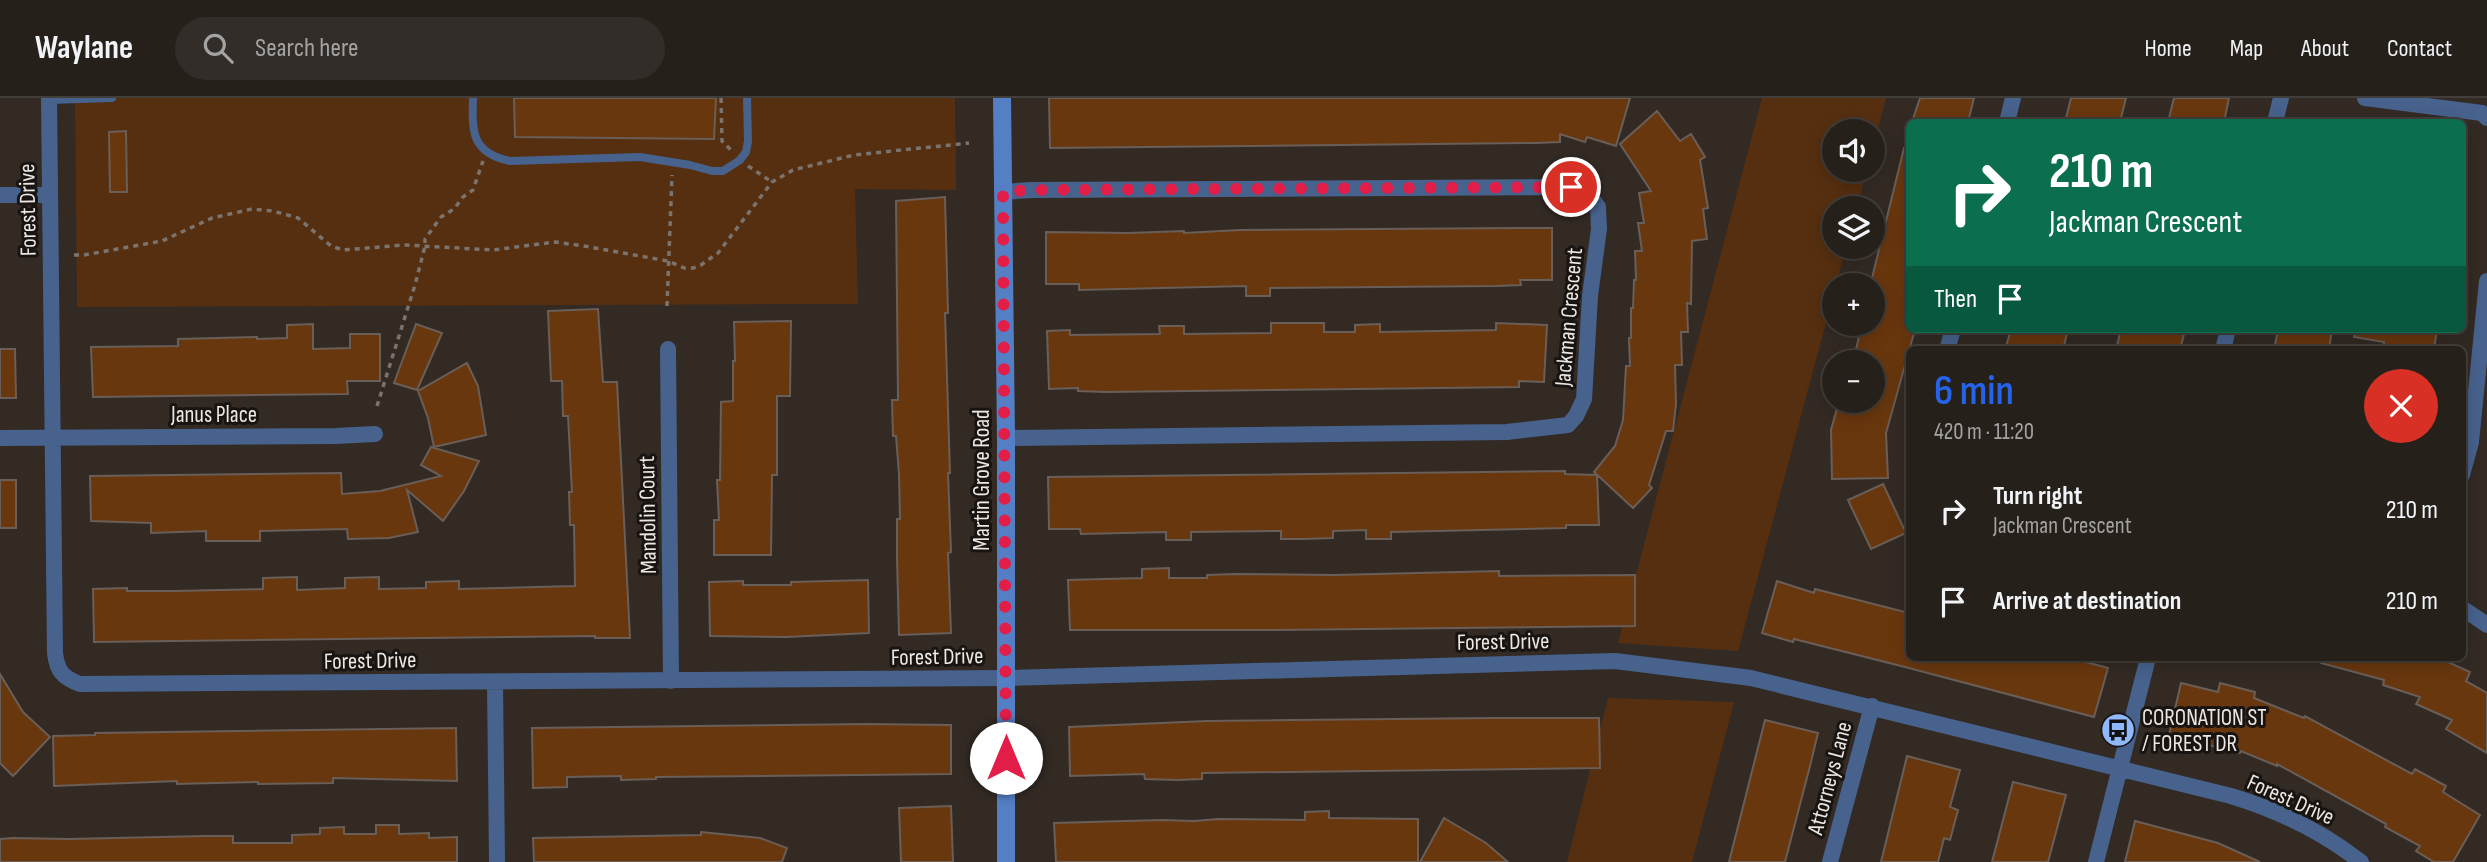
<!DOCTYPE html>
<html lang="en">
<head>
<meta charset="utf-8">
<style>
  :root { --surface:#26201b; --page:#322d28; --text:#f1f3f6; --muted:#a4a3a3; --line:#423e3a; --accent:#2563eb }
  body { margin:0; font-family:"Sofia Sans Condensed",sans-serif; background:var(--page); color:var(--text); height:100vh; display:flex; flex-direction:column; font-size:26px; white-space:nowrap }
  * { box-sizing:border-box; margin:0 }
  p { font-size:23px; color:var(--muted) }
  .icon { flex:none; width:38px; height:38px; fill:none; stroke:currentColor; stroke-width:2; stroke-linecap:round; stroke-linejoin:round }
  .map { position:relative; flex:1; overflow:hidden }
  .details { position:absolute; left:1906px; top:248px; width:560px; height:315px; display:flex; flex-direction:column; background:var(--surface); border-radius:10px; box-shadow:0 4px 18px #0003,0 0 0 2px var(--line) }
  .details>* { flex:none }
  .hud { position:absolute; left:1906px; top:21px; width:560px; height:214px; border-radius:10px; box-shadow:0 4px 18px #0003,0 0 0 2px var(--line); background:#0b6e4f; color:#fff; overflow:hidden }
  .buttons { position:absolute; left:1822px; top:21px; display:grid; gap:14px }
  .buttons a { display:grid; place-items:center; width:63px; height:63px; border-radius:50%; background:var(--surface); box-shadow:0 4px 18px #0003,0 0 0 2px var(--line); font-size:35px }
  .pin { position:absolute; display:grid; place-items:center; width:60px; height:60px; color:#fff; margin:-30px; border:4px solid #fff; border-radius:50%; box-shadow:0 2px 7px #0007 }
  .me { position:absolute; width:77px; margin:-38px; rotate:0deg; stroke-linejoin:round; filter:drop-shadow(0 0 5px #0008) }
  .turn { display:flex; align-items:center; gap:24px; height:147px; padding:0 28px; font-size:32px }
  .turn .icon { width:91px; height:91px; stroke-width:2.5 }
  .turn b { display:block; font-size:49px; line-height:60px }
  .then { display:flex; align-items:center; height:66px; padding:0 28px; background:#0003; gap:14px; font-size:26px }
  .round { display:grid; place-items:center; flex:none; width:74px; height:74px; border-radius:37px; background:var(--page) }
  .head { display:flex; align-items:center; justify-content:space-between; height:119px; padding:0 28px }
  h1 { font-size:42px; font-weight:600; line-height:52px; color:var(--accent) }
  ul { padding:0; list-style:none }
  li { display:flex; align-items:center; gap:21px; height:91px; padding:0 28px }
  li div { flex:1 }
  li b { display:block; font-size:26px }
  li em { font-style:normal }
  header { display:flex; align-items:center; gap:42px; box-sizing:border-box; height:98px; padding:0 35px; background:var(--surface); border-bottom:2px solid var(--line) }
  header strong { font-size:33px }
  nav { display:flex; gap:38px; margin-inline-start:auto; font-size:24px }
  .search { width:490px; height:63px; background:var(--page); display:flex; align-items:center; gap:18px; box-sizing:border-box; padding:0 24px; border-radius:38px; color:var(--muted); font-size:26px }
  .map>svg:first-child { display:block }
</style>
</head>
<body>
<header>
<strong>Waylane</strong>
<div class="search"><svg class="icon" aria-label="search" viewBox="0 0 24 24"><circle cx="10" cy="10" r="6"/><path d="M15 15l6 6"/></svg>Search here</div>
<nav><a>Home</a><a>Map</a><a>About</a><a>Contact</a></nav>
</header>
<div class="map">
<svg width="2487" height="764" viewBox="0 0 2487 764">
  <rect width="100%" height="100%" fill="#332a24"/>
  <path fill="#562f10" d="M75 0H955L956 92 855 91 858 206 77 209Z
    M1762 0H1886L1873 51 1872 33H1834V72H1867L1857 110H1834V149H1846L1836 187H1834V195L1738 553 1618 545Z
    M1608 600 1734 604 1692 764H1567Z"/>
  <path fill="#69370e" stroke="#695e58" stroke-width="2" d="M514 0H716L714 41 515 39Z
    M1049 0H1630L1616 48 1587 39 1585 44 1560 36V44L1535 45 1050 50Z
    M1920 0H1974L1968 24H1912Z
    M2071 0H2126L2120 24H2065Z
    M2174 0H2229L2224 24H2168Z
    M1657 13 1680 43 1691 36 1705 59 1700 62 1708 110 1703 111 1707 141 1692 143 1691 206 1687 205 1688 234H1681L1682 267H1675L1676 306 1673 333H1666L1649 387 1652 390 1633 410 1594 374 1615 348 1623 322 1626 268H1630L1629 240H1631V210H1633L1634 182H1636L1635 153H1642L1638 125H1644L1639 95 1651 93 1620 46Z
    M126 33 127 94H110L109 34Z
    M1904 50H1909V234L1914 235 1886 335 1888 380 1832 381 1831 332 1839 303H1872V264H1853L1862 226H1872V180Z
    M945 99 948 215H945L950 375H948L951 454 948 455 951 535 899 537 897 461V421H900L899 376 896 338H893L892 302H898L896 103Z
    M1519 130H1552V182H1520L1521 187 1497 188 1270 190V198H1246V188L1079 192V186H1046V134L1128 135 1184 133V135L1240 132Z
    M598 211 603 284H617L630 540H595V538L94 544 93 491 127 490V493H174L263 491V480L297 479V492L345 490V480L379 479V491L426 490V484L459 483V491L575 488 574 427H570L569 394H572L568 318H563L562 283H551L548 213Z
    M791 223 790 298H777V377H772L771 457H714V422H719L717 382H720L721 304 733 303V263H735L734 224Z
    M1271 225H1324V234H1355V227L1380 226V234L1496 232V225L1547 227 1544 284 1519 283V289L1441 290 1105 294 1078 293V290L1049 291 1047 233 1070 232V237L1160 236 1159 228H1184V236L1271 235Z
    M313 226V251L350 250V236H380V283H347L348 296 93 299 91 249 178 248V241L257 239V241L287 240V227Z
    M416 226 442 235 417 292 394 285Z
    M2011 231H2068L2063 252H2005Z
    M2121 231H2166L2184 236 2180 252H2116Z
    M2278 231H2332L2329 252H2274Z
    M2355 231H2437L2434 252H2383L2384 244 2354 239Z
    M0 251H15L16 300H0Z
    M467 265 478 288 486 337 434 349 428 320 418 293Z
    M431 349 479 363 464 393 443 423 407 392 418 434 389 440 348 441 347 431 260 433V443H206V433L151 435V425L91 423 90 378 341 375 342 396 380 393 441 378 421 367Z
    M1565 373V376L1597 377 1599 427H1566V430L1391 434V441H1366V432L1333 433V440L1304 441H1281V433L1191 434V442H1166V434L1081 436 1080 431H1049L1048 379Z
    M0 382H16V430H0Z
    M1883 386 1906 435 1871 451 1848 402Z
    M1169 470V480H1207V477L1235 476 1334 477 1499 473V478L1635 477V528L1276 532H1070L1068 482 1142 480V471Z
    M868 482 869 535 786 539 710 538 709 484 743 483V487H791V484Z
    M1777 483 1814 495 1815 491 1909 515V560H2071L2108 570 2094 619 1905 569 1794 541 1793 544 1762 535Z
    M2322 560H2439L2470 574 2466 583 2487 595V655L2446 631 2452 622 2416 606 2420 599 2383 587 2384 582 2321 565Z
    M0 576 23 614 50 639 13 678 0 665Z
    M2181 585 2218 594 2220 585 2255 594 2254 600 2304 620 2305 618 2412 676 2415 671 2446 688 2443 694 2480 717 2453 764H2434L2416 753 2420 748 2385 729 2386 726 2277 666V668L2241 653 2240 655 2169 637Z
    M1493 620H1599L1600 670 1202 675V681L1177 682 1145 681 1144 676 1070 678 1069 629 1207 623Z
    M1765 622 1818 635 1810 668 1785 764H1729Z
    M867 626 951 627V676L656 679V681L621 682V678L567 679V689L533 690 532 630Z
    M456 630 457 683 333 680V685L258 686V684L177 686V683L54 688 53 638 95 637V635Z
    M1907 658 1960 672 1950 709 1958 712 1950 742 1944 740 1938 764H1881Z
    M2013 684 2066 697 2048 764H1992Z
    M951 708 953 764H901L899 710Z
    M1329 713V720L1418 721V764H1056L1054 725 1162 722 1194 723 1218 721 1305 722V714Z
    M1444 720 1486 745 1508 764H1420Z
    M2135 723 2218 745 2260 764H2125Z
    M376 727H399V736L429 735V740L457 739V764H0V741L13 740 69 741 205 738H233V745H292V737L320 736V730L344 729V736H376Z
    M701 734 760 740 787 750 782 764H534L533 740 701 737Z"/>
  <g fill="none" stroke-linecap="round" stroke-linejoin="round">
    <path stroke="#7b736e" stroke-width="3.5" stroke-dasharray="5 5" stroke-linecap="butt" d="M721 0 722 43 732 53
      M748 68 772 84
      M74 157H84L162 143 212 120 252 111 273 113 298 120 331 148 343 152 404 147 493 152 555 144 584 148 668 163 684 170H693L701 167 718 155 772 84 793 72 854 57 969 45
      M667 208 672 77
      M377 308 415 187 425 148V141L441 119 454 111 463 99 473 92 483 63"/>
    <path stroke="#47628d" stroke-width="8" d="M473 0C472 33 471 55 510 63L640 59 690 67 712 73H723L740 62 746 54 748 43 747 0
      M49 2 112 0"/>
    <path stroke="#47628d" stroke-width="16" d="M49 0 55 555C57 573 63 580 80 586L1006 580 1615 563 1751 580 2231 698C2277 712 2323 734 2361 764
      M2365 0 2482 15 2487 20
      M2007 24 2013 0
      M2275 24 2281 0
      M1003 94 1032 92 1571 89 1590 98 1598 109 1599 131 1590 198 1584 301 1576 318 1568 327 1507 334 1006 340
      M0 97H50
      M668 251 671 583
      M1947 252 1953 231
      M2223 252 2228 231
      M0 340 336 338 375 336
      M2462 377 2471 344 2487 183
      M2462 510 2487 527
      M495 584 497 764
      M1830 764 1872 608
      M2096 764 2148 560"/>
    <path stroke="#557fc4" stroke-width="18" d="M1002 0 1006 340V764"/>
  </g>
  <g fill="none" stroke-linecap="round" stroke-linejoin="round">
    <path stroke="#e11d48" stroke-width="12" stroke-dasharray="0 21.6" d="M1006 660 1003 94 1032 92 1571 89"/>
  </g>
  <defs>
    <g id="bus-disc" transform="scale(1.75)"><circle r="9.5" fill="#8fb8fd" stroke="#181411"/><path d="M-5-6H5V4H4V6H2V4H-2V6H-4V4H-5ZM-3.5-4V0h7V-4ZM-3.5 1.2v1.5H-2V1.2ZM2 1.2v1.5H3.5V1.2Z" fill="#111"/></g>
  </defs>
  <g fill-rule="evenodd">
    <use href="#bus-disc" x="2118" y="632"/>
  </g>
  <g text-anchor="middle" stroke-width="6" stroke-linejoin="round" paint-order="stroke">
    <g font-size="23" fill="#ede7e3" stroke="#181411">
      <text transform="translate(27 112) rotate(-91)" y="8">Forest Drive</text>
      <text transform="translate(1568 219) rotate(-85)" y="8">Jackman Crescent</text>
      <text x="214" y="324">Janus Place</text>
      <text transform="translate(981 382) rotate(-90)" y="8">Martin Grove Road</text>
      <text transform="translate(647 417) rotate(-91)" y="8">Mandolin Court</text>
      <text transform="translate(1503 543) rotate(-1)" y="8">Forest Drive</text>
      <text transform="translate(937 558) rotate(-1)" y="8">Forest Drive</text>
      <text transform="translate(370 562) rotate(-1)" y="8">Forest Drive</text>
      <text transform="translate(1829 680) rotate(-75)" y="8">Attorneys Lane</text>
      <text transform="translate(2291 701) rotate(24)" y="8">Forest Drive</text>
    </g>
    <g font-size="23" fill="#ede7e3" stroke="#181411" text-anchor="start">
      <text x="2142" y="627">CORONATION ST<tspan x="2142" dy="26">/ FOREST DR</tspan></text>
    </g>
  </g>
</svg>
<div class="buttons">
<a><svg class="icon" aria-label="sound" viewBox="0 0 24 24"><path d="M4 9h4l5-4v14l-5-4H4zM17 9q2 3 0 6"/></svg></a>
<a><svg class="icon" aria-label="layers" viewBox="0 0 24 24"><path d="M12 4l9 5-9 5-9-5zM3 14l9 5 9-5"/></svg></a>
<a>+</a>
<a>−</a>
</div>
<div class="pin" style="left:1571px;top:89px;background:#d93025"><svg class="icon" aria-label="arrive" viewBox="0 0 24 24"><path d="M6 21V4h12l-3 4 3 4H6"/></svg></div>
<svg class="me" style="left:1006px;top:660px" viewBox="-20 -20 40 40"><circle r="19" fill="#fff"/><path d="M0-13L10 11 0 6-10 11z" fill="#e11d48"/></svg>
<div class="hud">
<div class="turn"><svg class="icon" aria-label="right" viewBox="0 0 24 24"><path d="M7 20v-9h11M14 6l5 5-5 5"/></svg><div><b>210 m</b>Jackman Crescent</div></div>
<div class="then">Then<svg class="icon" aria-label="arrive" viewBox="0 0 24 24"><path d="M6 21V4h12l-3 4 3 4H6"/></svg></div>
</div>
<section class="details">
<div class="head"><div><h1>6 min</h1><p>420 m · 11:20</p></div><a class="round" style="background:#d93025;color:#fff"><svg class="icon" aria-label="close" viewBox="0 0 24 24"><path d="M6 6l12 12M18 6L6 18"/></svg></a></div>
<ul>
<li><svg class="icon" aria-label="right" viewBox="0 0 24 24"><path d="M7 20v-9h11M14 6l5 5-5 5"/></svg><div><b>Turn right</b><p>Jackman Crescent</p></div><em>210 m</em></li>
<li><svg class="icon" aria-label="arrive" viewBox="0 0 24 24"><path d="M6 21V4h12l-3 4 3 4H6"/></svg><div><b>Arrive at destination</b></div><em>210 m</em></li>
</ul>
</section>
</div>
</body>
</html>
